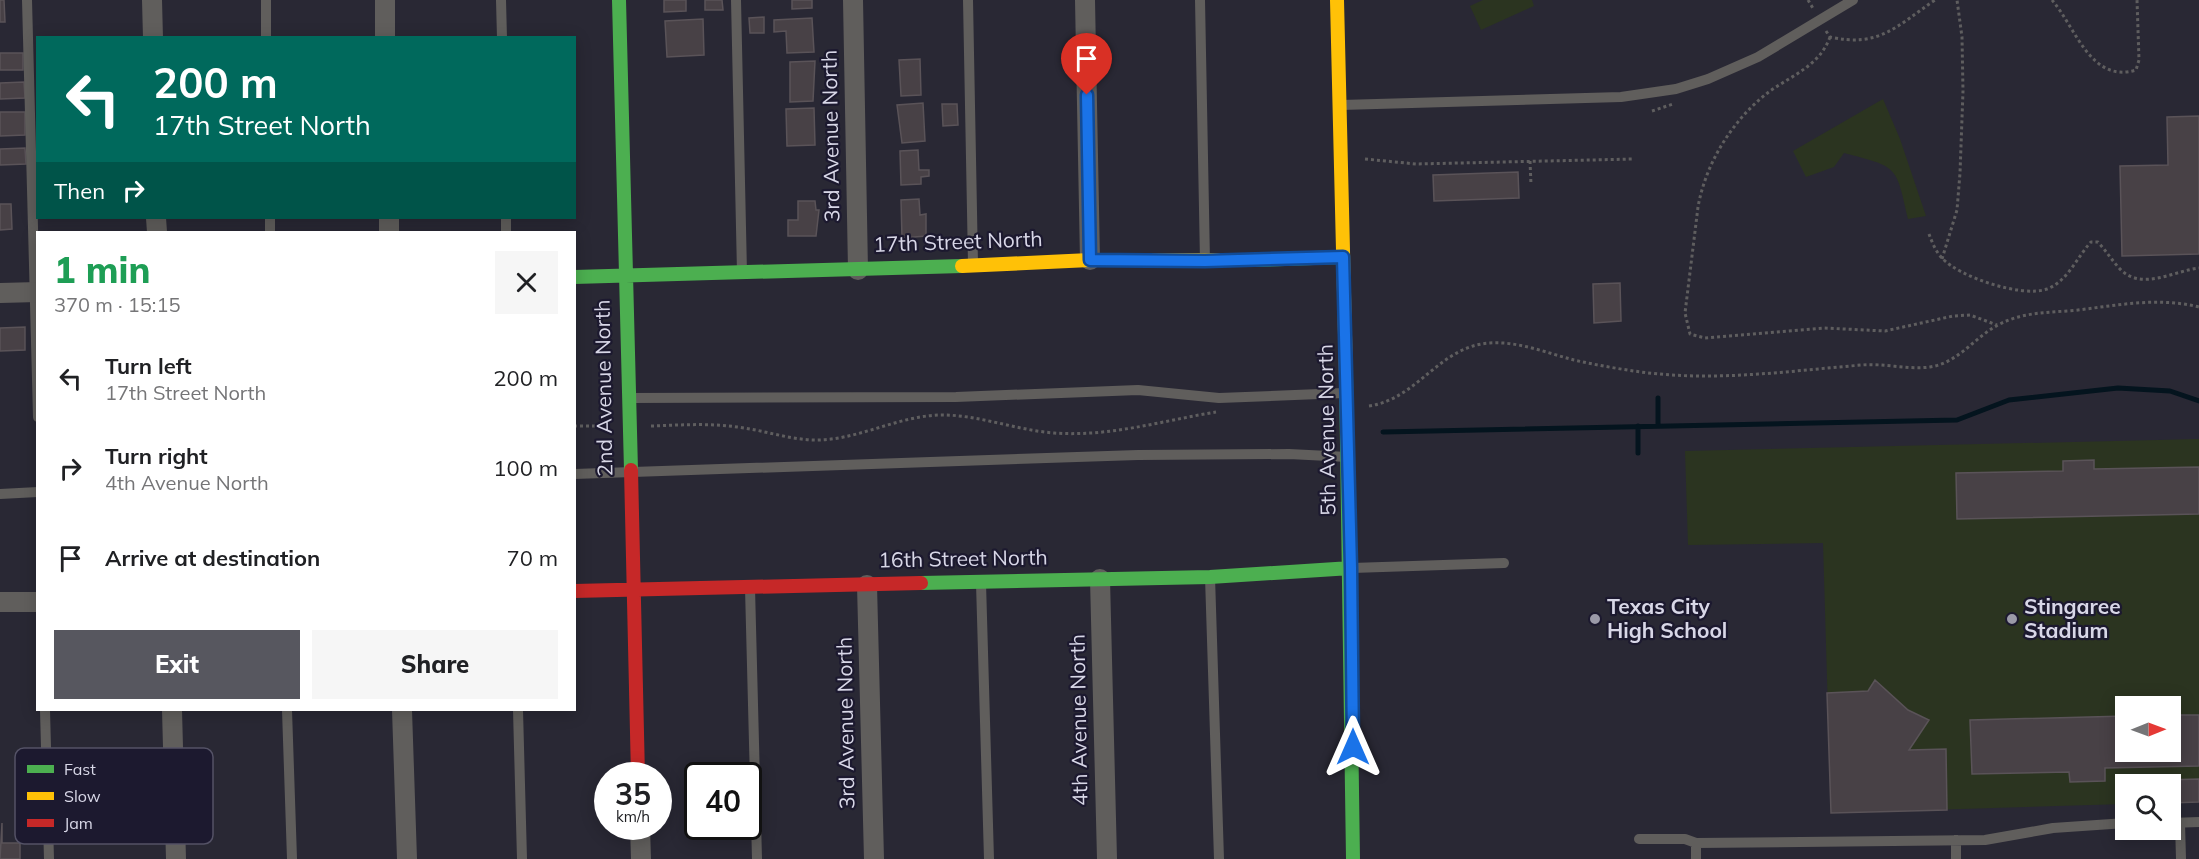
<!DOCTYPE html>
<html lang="en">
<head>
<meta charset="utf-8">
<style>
  :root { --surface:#fff; --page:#f6f6f6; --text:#202124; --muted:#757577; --accent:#57575f }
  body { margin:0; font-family:Mulish,sans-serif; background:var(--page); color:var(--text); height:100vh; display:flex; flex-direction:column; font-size:22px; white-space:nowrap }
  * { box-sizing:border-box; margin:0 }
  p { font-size:20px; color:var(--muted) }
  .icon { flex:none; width:33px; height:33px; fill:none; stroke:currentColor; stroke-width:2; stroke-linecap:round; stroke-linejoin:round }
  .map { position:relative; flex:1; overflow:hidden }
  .drawer { position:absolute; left:36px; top:231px; width:540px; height:480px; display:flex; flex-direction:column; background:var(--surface); border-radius:0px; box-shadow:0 3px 15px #0003 }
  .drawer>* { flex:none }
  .guide { position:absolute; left:36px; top:36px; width:540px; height:183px; border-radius:0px; box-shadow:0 3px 15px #0003; background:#00695c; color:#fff; overflow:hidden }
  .needle { width:39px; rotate:89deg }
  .buttons { position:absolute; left:2115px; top:696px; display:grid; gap:12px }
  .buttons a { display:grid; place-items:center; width:66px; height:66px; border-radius:0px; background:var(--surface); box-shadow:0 3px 15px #0003; font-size:30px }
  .speed { position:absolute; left:594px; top:762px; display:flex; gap:12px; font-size:30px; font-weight:700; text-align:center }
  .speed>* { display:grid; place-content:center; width:78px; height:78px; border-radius:50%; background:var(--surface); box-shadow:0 3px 15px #0003; line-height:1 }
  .speed small { font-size:15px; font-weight:400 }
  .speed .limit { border:3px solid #111; border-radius:9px; background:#fff; color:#111 }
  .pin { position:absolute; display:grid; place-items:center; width:51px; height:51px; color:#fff; margin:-62px -26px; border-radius:50% 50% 50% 0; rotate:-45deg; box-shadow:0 0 6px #0007 }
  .pin .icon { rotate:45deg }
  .me { position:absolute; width:66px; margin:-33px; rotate:0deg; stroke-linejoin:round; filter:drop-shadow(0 0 4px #0008) }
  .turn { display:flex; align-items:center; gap:21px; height:126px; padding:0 18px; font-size:27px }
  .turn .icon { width:78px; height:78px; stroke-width:2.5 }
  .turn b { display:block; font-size:42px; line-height:51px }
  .then { display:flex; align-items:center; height:57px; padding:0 18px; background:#0003; gap:12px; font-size:22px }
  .round { display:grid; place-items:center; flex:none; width:63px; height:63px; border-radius:0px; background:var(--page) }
  .head { display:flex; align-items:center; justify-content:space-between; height:102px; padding:0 18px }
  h1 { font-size:36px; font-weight:800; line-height:45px; color:#1e9e55 }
  .primary-button { display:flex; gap:12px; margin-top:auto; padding:12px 18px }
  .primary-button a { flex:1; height:69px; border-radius:0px; background:var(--accent); color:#fff; font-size:24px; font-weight:800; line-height:69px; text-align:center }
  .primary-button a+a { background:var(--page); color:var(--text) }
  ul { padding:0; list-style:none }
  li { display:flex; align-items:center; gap:18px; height:90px; padding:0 18px }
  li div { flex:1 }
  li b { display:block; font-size:22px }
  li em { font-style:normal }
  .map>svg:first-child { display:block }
</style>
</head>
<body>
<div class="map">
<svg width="2199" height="859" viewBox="0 0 2199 859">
  <rect width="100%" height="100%" fill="#292834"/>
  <path fill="#2b3420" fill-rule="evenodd" d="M1483 0H1532L1534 6 1481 30 1470 6Z
    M1883 99 1900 139 1926 216 1908 219C1896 165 1898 167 1844 153L1834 167 1806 177 1793 151Z
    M2199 439V802L2170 784H2126L2125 804 1831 813 1823 543 1688 545 1685 451ZM2126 706H2170V752H2126Z"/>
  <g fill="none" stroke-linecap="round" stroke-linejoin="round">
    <path stroke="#04141e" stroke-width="5" d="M1638 426V453
      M1658 426V398
      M1383 432 1957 420 2009 400 2118 388 2170 391 2199 401"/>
  </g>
  <path fill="#484146" stroke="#5a5358" stroke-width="1.5" d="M0 0H4L5 22H0Z
    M664 0H686V11L664 12Z
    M705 0H722L723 10H705Z
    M792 0H812V8L792 9Z
    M764 17V33H750L749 18Z
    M812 18 814 52 787 53 786 31 774 32V20Z
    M703 19 704 55 667 57 665 21Z
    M0 53H23V70H0Z
    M920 59 921 95 901 96 899 60Z
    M815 61 813 101 790 102V62Z
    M24 82 25 98 0 99V83Z
    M923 103 925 141 902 143 897 105Z
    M942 104H957L958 125 943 126Z
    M814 108 815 145 787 146 786 109Z
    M0 112H25V135L0 136Z
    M2199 116V254L2122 256 2120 166 2168 165 2167 117Z
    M25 148 26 164 0 165V149Z
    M918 150 919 170H929V176L921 177V184L901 185 900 151Z
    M1518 172 1519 198 1434 201 1433 175Z
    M919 199 920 215 926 214V236L902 238 901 200Z
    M798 201H815L816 210H819L816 236H788V220H798Z
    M0 204H11L12 229 0 230Z
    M1620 283 1621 321 1594 323 1593 284Z
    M25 327V350L0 351V328Z
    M2094 460V469L2199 467V514L1957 519 1956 473 2063 471V461Z
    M1875 680 1908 710 1929 720 1909 750 1946 749 1947 810 1831 813 1827 693 1868 691Z
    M2170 715H2199V766L2105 768V781L2070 782 2069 772 1972 774 1970 720 2126 716V752H2170Z
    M2199 779V802L2170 803V784H2128V781Z
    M2 823V843H20V859H0Z"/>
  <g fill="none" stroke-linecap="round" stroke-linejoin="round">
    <path stroke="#5f5e5f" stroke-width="3" stroke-dasharray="3 3" stroke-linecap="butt" d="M1808 0 1814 10
      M2052 0C2076 28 2091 84 2136 70L2139 60 2137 0
      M1826 31 1830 37C1879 48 1897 26 1935 0
      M1830 37C1820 65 1793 75 1770 91 1733 119 1706 162 1698 207L1685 313 1690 334 1705 338 1824 328 1885 331 1953 316 1970 315 1997 325
      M1652 111 1673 104
      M1365 159 1416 164 1634 159
      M1530 161 1531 185
      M1929 234C1932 242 1936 252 1942 258 1959 277 2022 298 2047 289 2068 281 2077 257 2091 242H2098C2107 252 2113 262 2122 271 2144 290 2174 271 2199 268
      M1942 259 1957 210 1960 173 1963 91 1962 37 1957 0
      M1369 406C1418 399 1439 346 1490 343 1518 341 1547 353 1574 360 1596 365 1619 369 1641 372 1716 382 1788 371 1862 365 1884 363 1908 370 1930 367 1958 363 1975 337 1998 325 2024 311 2050 313 2078 310 2119 305 2158 297 2199 307
      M574 426H609
      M651 426C680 425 709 423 737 427 763 430 787 439 813 440 856 441 895 417 938 415 977 414 1015 430 1054 433 1110 437 1161 421 1216 412"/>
    <path stroke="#605e5c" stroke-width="10" d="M27 0 38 417
      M266 0V38
      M501 0 502 38
      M736 0 742 273
      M968 0 973 264
      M1200 0 1205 261
      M1341 105 1621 97 1676 89 1708 79 1758 57 1853 0
      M270 218V232
      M506 218V232
      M629 398 956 397 1138 390 1219 398 1344 393
      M574 474 1138 455 1289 454 1348 457
      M0 494 38 492
      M1352 568 1504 563
      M1210 577 1219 859
      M981 583 989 859
      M750 588 757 859
      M45 710 49 859
      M287 710 292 859
      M518 710 522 859
      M2170 823 2199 822
      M2180 823 2181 859
      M1639 839H1685L1696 843
      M1956 840V859
      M1696 859V843L1985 840 2053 828 2126 823"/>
    <path stroke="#605e5c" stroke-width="20" d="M152 0 153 38
      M385 0V38
      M853 0 858 270
      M1085 0 1090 260
      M156 218 157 232
      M389 218V232
      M0 293 38 292
      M1100 579 1107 859
      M867 585 874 859
      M0 602H38
      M172 710 176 859
      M402 710 407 859
      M640 826 641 859"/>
    <path stroke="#4caf50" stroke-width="14" d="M619 0 631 470
      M1254 260 1343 257
      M574 277 962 266
      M1346 376 1353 859
      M921 583 1210 577 1351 568"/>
    <path stroke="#ffc107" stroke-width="14" d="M1337 0 1346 376
      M962 266 1090 260H1254"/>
    <path stroke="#c62828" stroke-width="14" d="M631 470 638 776
      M574 591 921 583"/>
  </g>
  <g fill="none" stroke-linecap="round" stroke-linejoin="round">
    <g stroke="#114b97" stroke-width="15">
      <path id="route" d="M1087 95 1090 260 1205 261 1343 257 1351 568 1353 747"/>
    </g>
    <use href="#route" stroke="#1a73e8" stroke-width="10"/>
  </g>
  <g fill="#9b9aa8" stroke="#1c192f" stroke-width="2">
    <circle cx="1595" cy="619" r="6"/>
    <circle cx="2012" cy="619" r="6"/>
  </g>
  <g text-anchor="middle" stroke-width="4.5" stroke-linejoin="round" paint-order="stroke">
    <g font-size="21" fill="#d8d7e7" stroke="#1c192f">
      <text transform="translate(831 136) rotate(-91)" y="7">3rd Avenue North</text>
      <text transform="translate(958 242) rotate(-2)" y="7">17th Street North</text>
      <text transform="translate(604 388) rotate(-91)" y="7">2nd Avenue North</text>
      <text transform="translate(1327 430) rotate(-91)" y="7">5th Avenue North</text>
      <text transform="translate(963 559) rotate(-1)" y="7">16th Street North</text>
      <text transform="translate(1079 720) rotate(-91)" y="7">4th Avenue North</text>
      <text transform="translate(846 723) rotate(-91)" y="7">3rd Avenue North</text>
    </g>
    <g font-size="21" font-weight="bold" fill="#d8d7e7" stroke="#1c192f" text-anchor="start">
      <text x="1607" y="614">Texas City<tspan x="1607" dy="24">High School</tspan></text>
      <text x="2024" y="614">Stingaree<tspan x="2024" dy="24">Stadium</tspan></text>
    </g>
  </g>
  <rect x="15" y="748" width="198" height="96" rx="9" fill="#1c192f" stroke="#545266" stroke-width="1.5"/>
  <rect x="27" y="765" width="27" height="8" fill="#4caf50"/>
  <rect x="27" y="792" width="27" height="8" fill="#ffc107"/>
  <rect x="27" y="819" width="27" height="8" fill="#c62828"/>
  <g font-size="16" fill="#d8d7e7">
    <text x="64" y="775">Fast</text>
    <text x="64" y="802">Slow</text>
    <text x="64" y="829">Jam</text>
  </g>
</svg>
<div class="buttons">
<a><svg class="needle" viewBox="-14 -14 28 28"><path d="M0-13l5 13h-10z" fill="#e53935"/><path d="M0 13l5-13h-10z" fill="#757577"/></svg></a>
<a><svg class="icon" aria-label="search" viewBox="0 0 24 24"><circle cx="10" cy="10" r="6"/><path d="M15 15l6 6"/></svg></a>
</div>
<div class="speed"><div>35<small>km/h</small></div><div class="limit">40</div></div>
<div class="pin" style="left:1087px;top:95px;background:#d93025"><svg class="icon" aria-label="arrive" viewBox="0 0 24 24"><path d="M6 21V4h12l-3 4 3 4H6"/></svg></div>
<svg class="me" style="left:1353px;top:747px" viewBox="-20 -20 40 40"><path d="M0-17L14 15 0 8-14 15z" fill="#1a73e8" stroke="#fff" stroke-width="4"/></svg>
<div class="guide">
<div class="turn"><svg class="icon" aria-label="left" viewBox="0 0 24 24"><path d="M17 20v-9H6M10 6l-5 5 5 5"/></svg><div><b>200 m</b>17th Street North</div></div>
<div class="then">Then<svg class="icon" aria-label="right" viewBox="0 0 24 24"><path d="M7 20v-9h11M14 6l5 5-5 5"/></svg></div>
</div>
<section class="drawer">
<div class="head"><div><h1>1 min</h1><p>370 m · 15:15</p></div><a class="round"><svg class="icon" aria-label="close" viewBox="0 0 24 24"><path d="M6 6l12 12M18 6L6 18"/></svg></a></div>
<ul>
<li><svg class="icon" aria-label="left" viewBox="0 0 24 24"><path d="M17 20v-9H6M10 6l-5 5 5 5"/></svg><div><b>Turn left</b><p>17th Street North</p></div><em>200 m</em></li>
<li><svg class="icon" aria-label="right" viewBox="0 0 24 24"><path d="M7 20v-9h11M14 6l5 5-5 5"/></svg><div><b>Turn right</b><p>4th Avenue North</p></div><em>100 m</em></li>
<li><svg class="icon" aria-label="arrive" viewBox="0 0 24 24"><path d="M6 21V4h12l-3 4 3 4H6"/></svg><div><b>Arrive at destination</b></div><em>70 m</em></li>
</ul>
<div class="primary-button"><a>Exit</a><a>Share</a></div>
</section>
</div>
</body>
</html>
